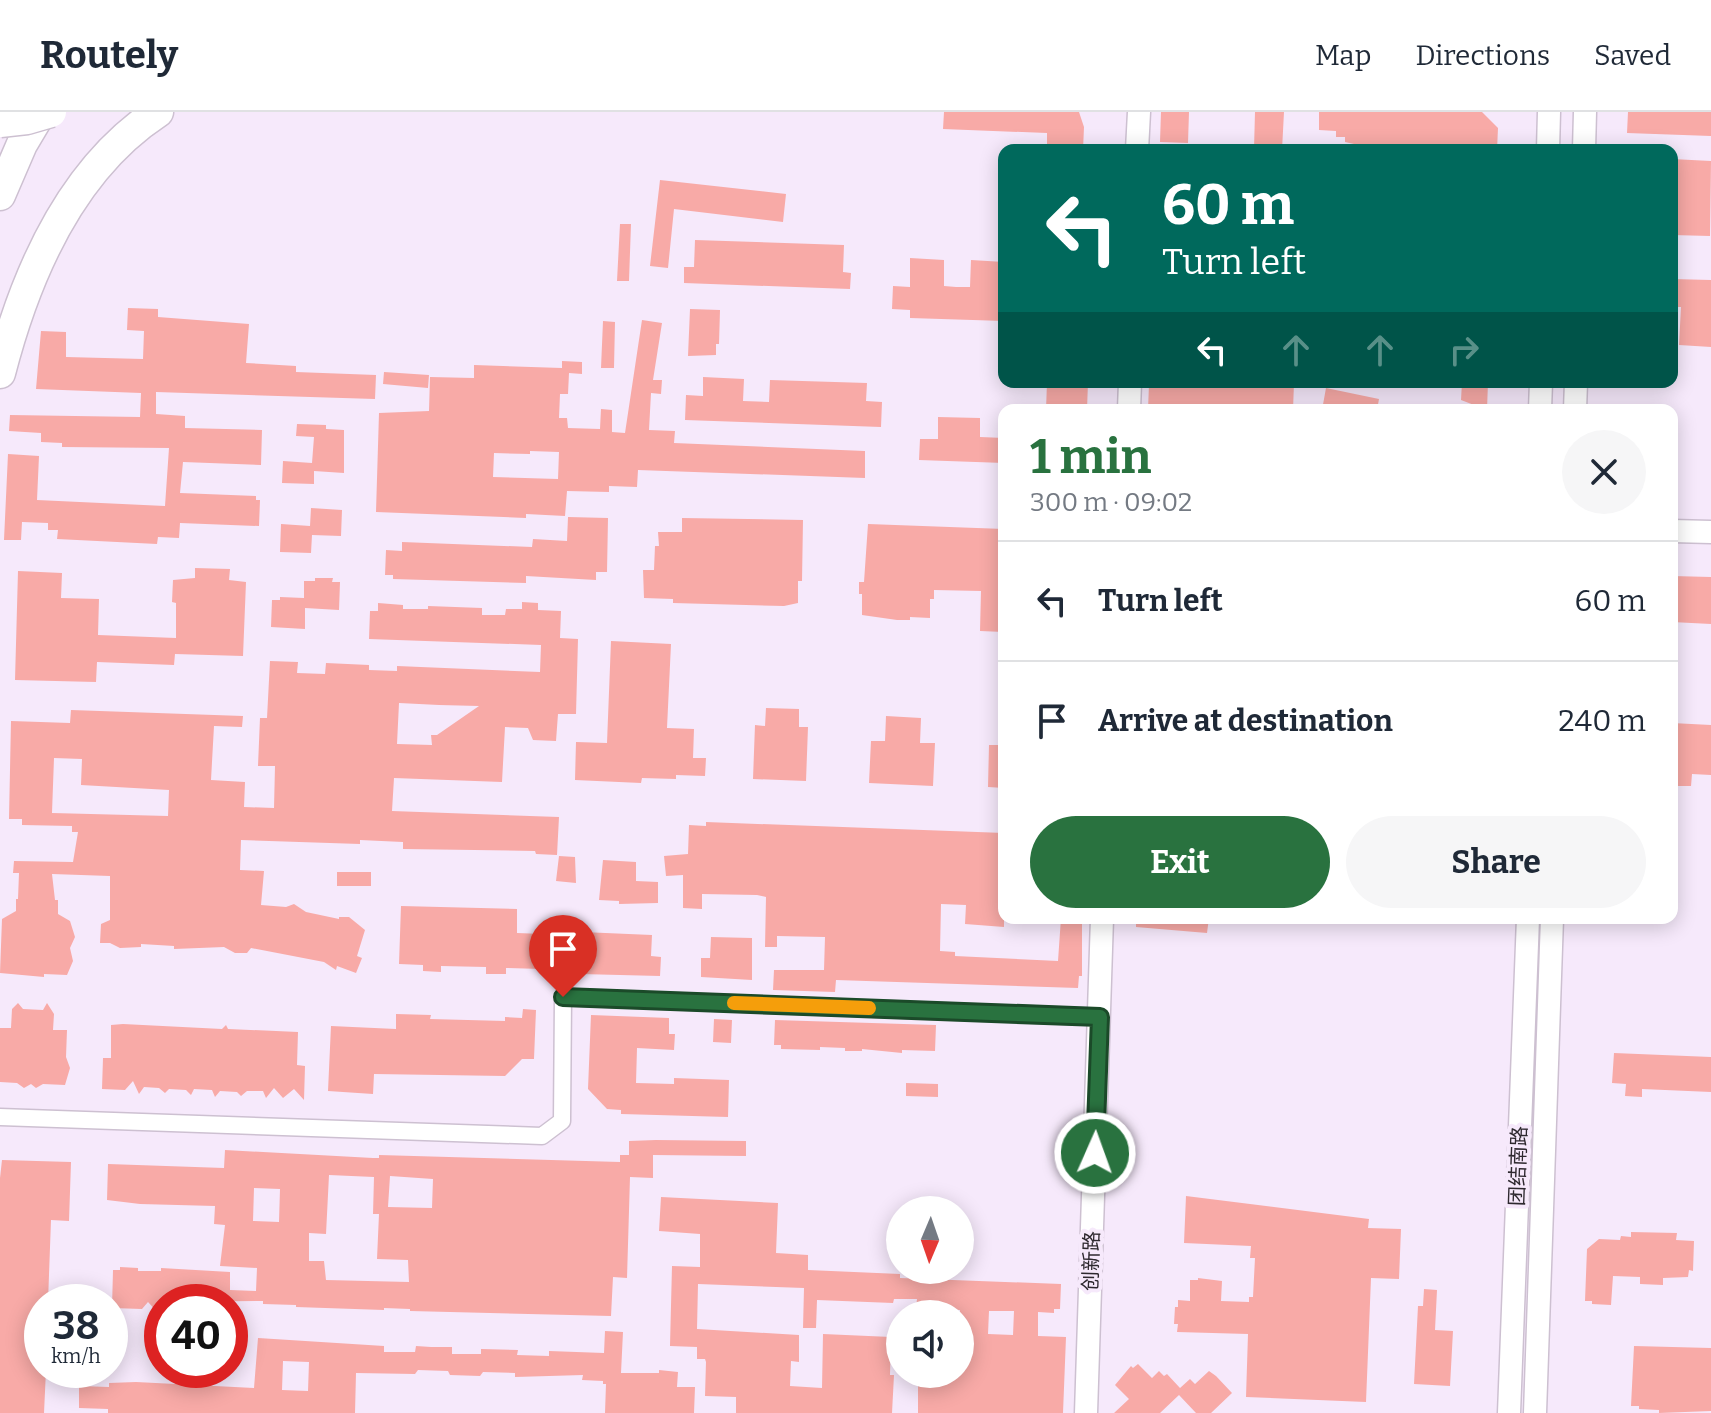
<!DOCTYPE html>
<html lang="en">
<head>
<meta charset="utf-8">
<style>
  :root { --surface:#fff; --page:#f6f6f7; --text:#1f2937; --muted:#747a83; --line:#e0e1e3; --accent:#29723f }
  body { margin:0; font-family:Bitter,"Noto Sans SC",serif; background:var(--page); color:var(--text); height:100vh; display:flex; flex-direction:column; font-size:30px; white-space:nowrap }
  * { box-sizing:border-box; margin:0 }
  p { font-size:26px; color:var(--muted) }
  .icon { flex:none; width:44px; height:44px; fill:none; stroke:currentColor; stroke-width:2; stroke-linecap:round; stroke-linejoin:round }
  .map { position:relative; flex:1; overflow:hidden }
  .side { position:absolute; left:998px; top:292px; width:680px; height:520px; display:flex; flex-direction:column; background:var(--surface); border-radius:16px; box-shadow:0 4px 20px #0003 }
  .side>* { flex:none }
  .hud { position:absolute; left:998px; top:32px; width:680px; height:244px; border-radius:16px; box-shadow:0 4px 20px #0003; background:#00695c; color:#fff; overflow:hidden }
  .needle { width:52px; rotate:182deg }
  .controls { position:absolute; left:886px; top:1084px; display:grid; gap:16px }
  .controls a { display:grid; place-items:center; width:88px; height:88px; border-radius:50%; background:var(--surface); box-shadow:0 4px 20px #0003; font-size:40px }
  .speed { position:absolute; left:24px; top:1172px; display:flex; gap:16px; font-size:40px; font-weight:700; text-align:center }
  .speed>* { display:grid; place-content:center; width:104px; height:104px; border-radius:50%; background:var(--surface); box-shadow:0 4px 20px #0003; line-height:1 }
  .speed small { font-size:20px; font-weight:400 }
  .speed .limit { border:12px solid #d22; background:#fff; color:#111 }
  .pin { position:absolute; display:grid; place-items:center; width:68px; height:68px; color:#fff; margin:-82px -34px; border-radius:50% 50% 50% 0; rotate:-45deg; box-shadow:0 0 8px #0007 }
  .pin .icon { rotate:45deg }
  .me { position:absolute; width:88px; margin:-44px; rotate:2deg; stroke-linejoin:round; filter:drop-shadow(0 0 6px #0008) }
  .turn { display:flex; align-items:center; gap:28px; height:168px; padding:0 32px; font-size:36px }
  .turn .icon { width:104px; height:104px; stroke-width:2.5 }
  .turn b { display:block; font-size:56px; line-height:68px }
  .lanes { display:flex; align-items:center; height:76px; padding:0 32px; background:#0003; justify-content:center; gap:40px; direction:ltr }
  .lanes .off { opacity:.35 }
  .round { display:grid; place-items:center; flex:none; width:84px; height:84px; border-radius:42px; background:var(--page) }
  .head { display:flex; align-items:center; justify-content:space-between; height:136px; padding:0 32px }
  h1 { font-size:48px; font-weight:700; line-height:60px; color:var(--accent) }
  .primary-button { display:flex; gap:16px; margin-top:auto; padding:16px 32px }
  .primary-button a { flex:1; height:92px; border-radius:48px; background:var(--accent); color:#fff; font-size:32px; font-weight:700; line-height:92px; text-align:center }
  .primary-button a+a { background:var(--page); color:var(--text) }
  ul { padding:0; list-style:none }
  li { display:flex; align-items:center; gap:24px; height:120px; padding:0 32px; border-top:2px solid var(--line) }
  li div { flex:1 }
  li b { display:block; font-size:30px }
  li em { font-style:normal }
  header { display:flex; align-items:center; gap:48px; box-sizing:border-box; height:112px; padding:0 40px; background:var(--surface); border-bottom:2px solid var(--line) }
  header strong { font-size:38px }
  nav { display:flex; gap:44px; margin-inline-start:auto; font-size:28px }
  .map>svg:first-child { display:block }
</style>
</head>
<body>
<header>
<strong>Routely</strong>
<nav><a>Map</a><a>Directions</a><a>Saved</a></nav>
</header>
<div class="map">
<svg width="1711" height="1301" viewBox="0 0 1711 1301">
  <rect width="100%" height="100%" fill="#f6e9fb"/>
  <path fill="#f8aaa7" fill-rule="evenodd" d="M944 0H1079L1084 15 1083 38H1047V21L943 17Z
    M1161 0H1189L1188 31 1160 30Z
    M1255 0H1284L1282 38 1254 37Z
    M1319 0H1482L1498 16 1497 38H1428L1423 36V33L1391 32V35L1385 34V38H1363V34L1345 30V25H1336V19L1319 18Z
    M1628 0H1711V24L1627 21Z
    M1672 47 1711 49 1710 124 1672 123Z
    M660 68 786 82 783 110 674 97 668 156 650 154Z
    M620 112H631L629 169H617Z
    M695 128 844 133 843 160 851 161 850 177 684 171V155H694Z
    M910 146 944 148V174L956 175H970L971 148 1004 150V209L910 206V198L892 197 893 174 910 175Z
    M1672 167 1711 168V235L1679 233 1681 195H1672Z
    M128 196 158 197V205L249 212 246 251 296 254V260L376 263 375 287 156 280V302L185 304V316L262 318 261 353 183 350 180 381 256 384V388H260L259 414 180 411 179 426 158 425 157 432 57 427 58 418H48V411L22 410 21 428H4L8 342 39 344 37 388 165 394 169 336 62 335V331L41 330V321L9 319 10 303 140 305 141 281 36 277 41 219 66 220V245L143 247 144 219 127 218Z
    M690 197 720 198 719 232H716V243L688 244Z
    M642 208 662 211 653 268H662L661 282 651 281 649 318 675 319 674 331 865 339V366L638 358 637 375 609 374V380L567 379 565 404 526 402V406L376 400 379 301 429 299 430 265 474 266V253L562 256V249L582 250V262L569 261 568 282H560L559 306H567L568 316 600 317 601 297 612 298V320L625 321ZM530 339 559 340 558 367 493 365 494 341 530 342Z
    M603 209 615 210 614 256H601Z
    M384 260 429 263 428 276 383 272Z
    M703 265 744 267 743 289 769 290 770 268 867 271 866 289 882 290 881 315 685 308 686 283 703 284Z
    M1047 270H1088L1087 298H1046Z
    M1160 270 1280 273V270L1294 271 1293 298H1148L1149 272 1160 273Z
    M1462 270H1488L1487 298 1461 288Z
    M1326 276 1379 287 1377 298H1322Z
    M938 305 980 306V325L1004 326V351L919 348 920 327H938Z
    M297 312 326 313V317L344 318V361L314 359V372L282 371 283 349 312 351 314 325 296 324Z
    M311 396 342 398 341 424 312 423 311 441 280 440 281 412 310 414Z
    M568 405 608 406 607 460H596V468L526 464V471L393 467V463H385L386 438 402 439V430L532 435 533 427 567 429Z
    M682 406 803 408 802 469H798V491L784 494 673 491V487L644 486 643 458H654L655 434H659L658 420H682Z
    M868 412 1004 417V520L980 519 981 479 934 478V487H930V506L910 505V508H897L862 503V482H859V470H864Z
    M195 456 230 457 229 468 246 470 243 544 175 542 174 553 97 550 96 570 15 568 18 459 62 461 61 486 99 487 98 523 176 526V491L172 490 173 468 195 466Z
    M1672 464 1711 465V512L1672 510Z
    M315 466H333L332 470H340L339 498 305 496V517L271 515 272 488H280V485L304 486V469H315Z
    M522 490 538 491V498L561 499 560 526 578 527 576 602H558L556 629 533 628 528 616 505 615 502 670 394 666 392 699 559 705 557 743 536 742 535 739 403 737V730L360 728V732L241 728 240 758 264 759 261 793 286 795 294 792 306 800 339 807V805H349L365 818 357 844 362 846 356 861 337 854 336 858 324 850 251 836 247 841H235L224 835 174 837V834L141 832V835L120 836 110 831H100L101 812 110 808V764L52 762 55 788H58V802L70 809 75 825 70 836 73 849 67 863 44 862V865L0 861 2 807 16 799V787H18L19 761H13L14 749 73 750 78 720H72V714L22 713V707H9L11 609 70 611 71 598 243 604 242 615 214 614 211 668 245 670 244 695 274 696 275 654H258L260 606H267L270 549 298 550 297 561 325 562 326 551 369 553V558L397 559V554L540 560 541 533 369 527 370 499H378V491L403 493V497H428V494L482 496V503H505L506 497H522ZM399 591 439 593 479 594 437 623H431L432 633 397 632ZM54 646 82 647 81 673 169 678 168 704 52 701Z
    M611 529 671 532 667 616 694 617 693 646H706L705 664 676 663V667L642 666 641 671 575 668 576 630 607 631Z
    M766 596 799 597V615H808L806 669 753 667 755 613 765 614Z
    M886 604 921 606 920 631H935L933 674 869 671 871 629H885Z
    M1672 611 1711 613V663L1692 662 1691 674H1672Z
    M989 633H1004V676L988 675Z
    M706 710 1004 721V815L965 812 966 793 941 792 940 839 955 840V844L1058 849 1061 806 1082 807V864H1079L1078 876 836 868 835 880 773 878 774 858H824L825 825 777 824V835H765L766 785 757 783 702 782V797L683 796V763L666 764 664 744 688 742 689 713 706 714Z
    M559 744 575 745 576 771 556 769Z
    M603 748 636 750V769L658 770V791L619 792V789L599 788Z
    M337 760H371V774H337Z
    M401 794 517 797V821L543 822 541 857 506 856V862H486V855L441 854V860L423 859V853L399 852Z
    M1136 806H1209L1207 821 1136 815Z
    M582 820 652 823 651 844 661 845 660 864 580 862Z
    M711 825 752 826V868L701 865V846H710Z
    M18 891 23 897 43 898 47 891 54 902 53 918H67L66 945 70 956 65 973 43 972 36 976 31 972 24 976 17 971 0 970V916H11L12 897Z
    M523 897 536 898 534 947H522L505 964 374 962 373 982 328 979 331 914 396 917V902L431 903 430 907 505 909V905L522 906Z
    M591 903 669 906V922H675L674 938 637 936 636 971 674 972V966L729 968 728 1005 621 1002V998L607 997 588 977Z
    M714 907 732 908 731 931 713 930Z
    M775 908 936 913 935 939 902 938V941L862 937V939H845V936L820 935V938L781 937V933H774Z
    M123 912 222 917 226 913 228 917 298 920 297 953 305 954 304 988 294 977 283 986 274 976 266 986 263 979H247L241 984 237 980 220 979 215 985 212 978 194 977 191 983 186 978 169 977 165 981 159 976 144 975 139 982 133 969 125 978 102 977 103 946H111V913Z
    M1614 941 1711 945V980L1642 977V985L1625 984 1626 972 1612 971Z
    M906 971 938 972V985L906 984Z
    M656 1028 746 1029V1044L653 1043V1066L630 1065 627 1166 613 1165 611 1204 410 1199V1197L384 1196V1198L296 1195V1193L263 1192V1189L162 1190V1205L148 1190 142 1197 112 1196 113 1158H120V1155L138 1156V1159H161V1156L230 1160V1178L256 1179 257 1156 220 1154 225 1113 214 1112 215 1094 140 1092 107 1088 108 1052 224 1056 225 1038 373 1046H379V1043L620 1050V1043H629V1029ZM329 1063 374 1065 373 1102H379L377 1147 408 1148 409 1170 326 1168 324 1149H309V1121L326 1122ZM390 1064 433 1067 432 1096 388 1095ZM254 1076 280 1077 279 1110 253 1109Z
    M2 1048 71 1050 69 1109 51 1108 48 1190H42V1258H46L44 1301H0V1066Z
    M1186 1084 1369 1107 1368 1116 1401 1117 1399 1167 1371 1166 1366 1290 1246 1285 1248 1222 1177 1220 1178 1212H1174L1175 1195H1178V1188L1190 1189V1168H1198V1166L1222 1169 1221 1189 1249 1190V1185H1253L1255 1146H1250L1251 1134 1184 1131Z
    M661 1085 778 1091 776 1141 808 1143V1158L900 1162V1166L1061 1172 1060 1197H1054V1201L1038 1200V1224L1066 1225 1063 1301H918V1262H960V1198L916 1196 917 1187H894L893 1191 817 1188 816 1216H803L804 1176 698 1172 697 1217 799 1223V1250L791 1249 790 1274 822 1276 823 1222 891 1225 890 1263H894L892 1301H736V1285L705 1284 706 1250 705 1247H697V1235L670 1234 672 1154 700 1155V1122L659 1119ZM989 1199H1014L1013 1223 988 1222Z
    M1631 1120 1677 1121 1676 1128 1694 1129 1693 1159 1689 1158 1688 1165 1663 1166V1173L1640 1172V1165L1613 1164 1611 1193 1592 1192V1189H1585L1587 1137 1599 1127 1620 1128 1621 1124 1631 1125Z
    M1424 1177 1437 1178 1435 1218 1453 1219 1450 1274 1414 1272 1418 1194H1423Z
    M605 1219 623 1220 621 1261H659V1258L678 1260 677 1275H695L694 1301H605L606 1272H603V1269L582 1268 583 1263 515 1265V1261L483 1260 480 1264 450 1263 448 1259 418 1258 415 1262 356 1261 355 1301H108V1297L79 1296V1274L109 1275V1271L136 1270 254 1276 258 1226 384 1234V1240H415L416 1234 431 1235H452V1242H481V1237L518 1238 517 1243 549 1244V1239L604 1241ZM283 1249 309 1250 308 1279 282 1278Z
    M1634 1234 1711 1236V1299L1659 1301V1298L1639 1297V1294H1631Z
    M1138 1252 1152 1266 1159 1259 1164 1264 1167 1262 1180 1276 1190 1267 1195 1272 1209 1259 1216 1264 1232 1281 1211 1301H1196L1179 1283 1160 1301H1114L1129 1287 1115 1273 1131 1254 1133 1256Z"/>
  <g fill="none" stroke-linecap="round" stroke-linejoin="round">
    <g stroke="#cdc0d1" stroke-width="19">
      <path id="street" d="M0 1005 542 1024 562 1009 563 885 1100 905"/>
    </g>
    <g stroke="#cdc0d1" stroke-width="25">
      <path id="secondary" d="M1137 38 1139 0
        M1548 38 1549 0
        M1584 38 1585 0
        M1129 298 1130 270
        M1540 298 1541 270
        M1575 298 1576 270
        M1672 419 1711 420
        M1086 1301 1102 806
        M1509 1301 1528 806
        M1535 1301 1552 806"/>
    </g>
    <g stroke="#cdc0d1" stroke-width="33">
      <path id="highway" d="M0 83 22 32 41 0
        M0 261C25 164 71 57 158 0"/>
    </g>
    <use href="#street" stroke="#fff" stroke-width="16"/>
    <use href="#secondary" stroke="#fff" stroke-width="22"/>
    <use href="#highway" stroke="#fff" stroke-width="30"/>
    <g stroke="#cdc0d1" stroke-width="33" stroke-linecap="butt">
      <path id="highway-bridge" d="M0 10 27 7 51 0"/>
    </g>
    <use href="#highway-bridge" stroke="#fff" stroke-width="30"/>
  </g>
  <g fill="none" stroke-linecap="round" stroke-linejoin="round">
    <g stroke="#1b4a29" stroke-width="20">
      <path id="route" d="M563 885 1100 905 1095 1041"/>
    </g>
    <use href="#route" stroke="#29723f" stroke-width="14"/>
    <path stroke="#f59e0b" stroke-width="14" d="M734 891 869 896"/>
  </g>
  <g text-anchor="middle" stroke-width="8" stroke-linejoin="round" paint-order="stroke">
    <g font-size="20" fill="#2e292f" stroke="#f6e9fb">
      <text transform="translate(1518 1054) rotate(-88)" y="7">团结南路</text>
      <text transform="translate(1091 1149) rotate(-88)" y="7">创新路</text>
    </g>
  </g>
</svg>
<div class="controls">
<a><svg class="needle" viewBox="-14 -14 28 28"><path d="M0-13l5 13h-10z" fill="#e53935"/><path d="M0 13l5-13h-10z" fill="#747a83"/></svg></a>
<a><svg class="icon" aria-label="sound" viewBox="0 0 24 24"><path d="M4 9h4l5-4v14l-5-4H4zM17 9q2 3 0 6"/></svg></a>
</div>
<div class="speed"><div>38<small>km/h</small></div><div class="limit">40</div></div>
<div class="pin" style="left:563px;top:885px;background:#d93025"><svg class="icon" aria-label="arrive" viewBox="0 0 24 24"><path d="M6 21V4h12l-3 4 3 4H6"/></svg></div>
<svg class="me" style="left:1095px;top:1041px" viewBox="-20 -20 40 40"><circle r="17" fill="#29723f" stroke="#fff" stroke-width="3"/><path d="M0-11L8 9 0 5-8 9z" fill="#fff"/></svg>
<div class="hud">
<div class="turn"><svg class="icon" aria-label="left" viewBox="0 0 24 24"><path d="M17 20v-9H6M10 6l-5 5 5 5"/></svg><div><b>60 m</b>Turn left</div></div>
<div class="lanes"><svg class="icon" aria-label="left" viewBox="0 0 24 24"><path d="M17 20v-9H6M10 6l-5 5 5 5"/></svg><svg class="icon off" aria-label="ahead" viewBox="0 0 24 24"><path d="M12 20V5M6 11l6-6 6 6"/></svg><svg class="icon off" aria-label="ahead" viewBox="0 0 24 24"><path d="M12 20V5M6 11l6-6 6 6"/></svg><svg class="icon off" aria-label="right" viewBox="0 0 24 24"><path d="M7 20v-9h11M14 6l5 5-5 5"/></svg></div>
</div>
<section class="side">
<div class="head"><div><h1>1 min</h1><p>300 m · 09:02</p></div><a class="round"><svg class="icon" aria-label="close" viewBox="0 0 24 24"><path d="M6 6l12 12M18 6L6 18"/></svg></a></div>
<ul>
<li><svg class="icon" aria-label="left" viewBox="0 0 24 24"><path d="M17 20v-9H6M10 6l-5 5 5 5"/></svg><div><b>Turn left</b></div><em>60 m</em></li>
<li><svg class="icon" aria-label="arrive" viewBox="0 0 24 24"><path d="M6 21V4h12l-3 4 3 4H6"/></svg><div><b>Arrive at destination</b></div><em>240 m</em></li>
</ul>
<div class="primary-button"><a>Exit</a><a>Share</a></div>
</section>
</div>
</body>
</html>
